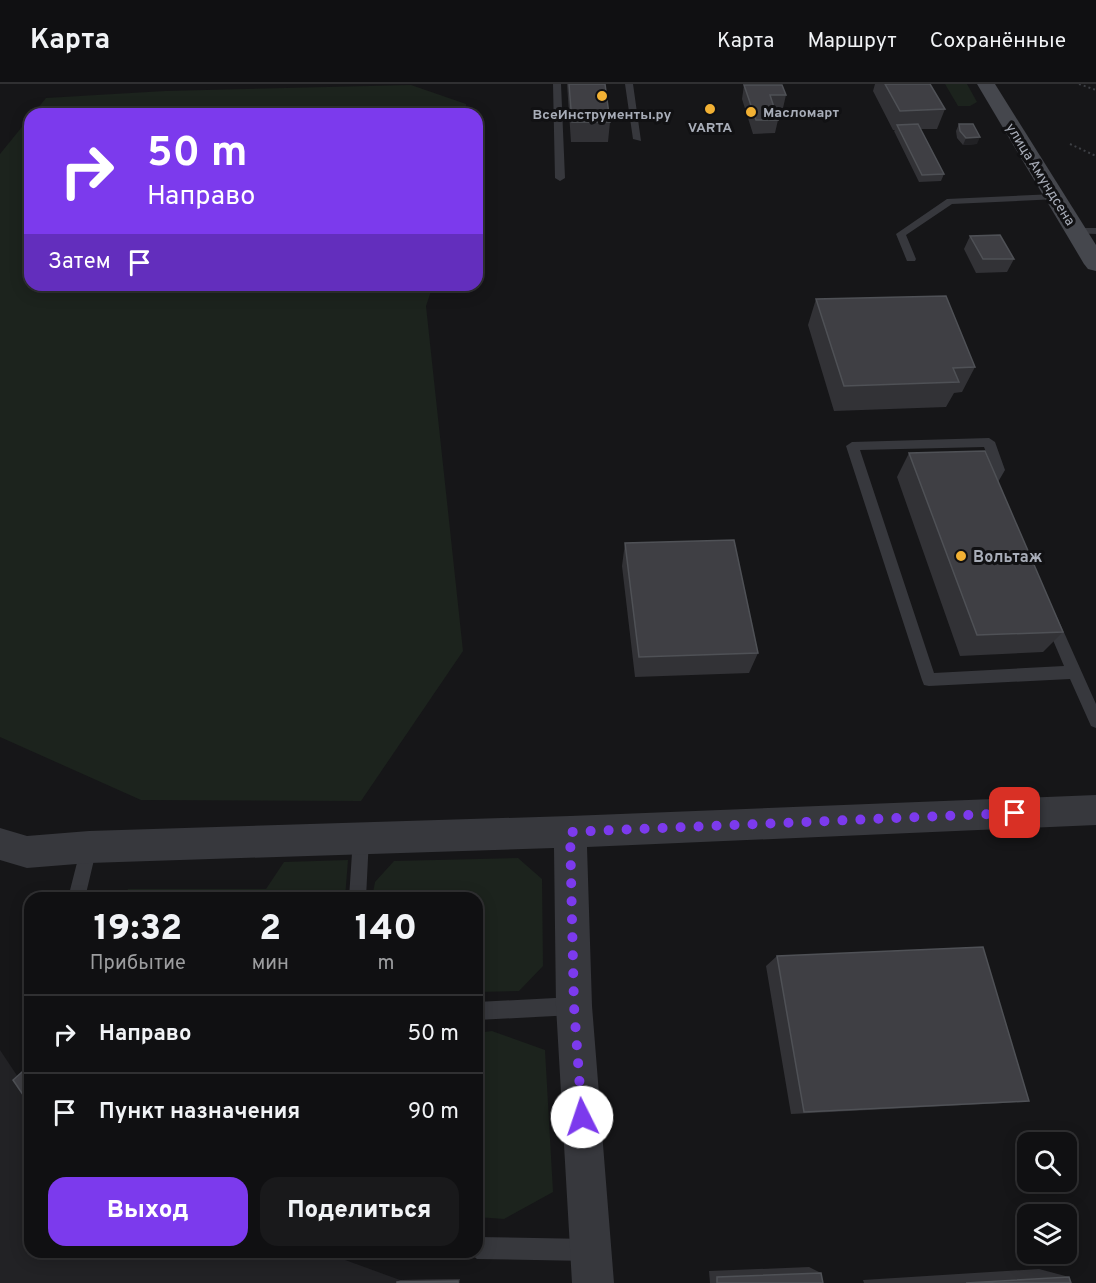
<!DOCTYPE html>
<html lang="ru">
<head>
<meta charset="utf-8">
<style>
  :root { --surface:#101012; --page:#19191b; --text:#f1f3f6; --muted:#9c9d9f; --line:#303032; --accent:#7c3aed }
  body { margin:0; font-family:Overpass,sans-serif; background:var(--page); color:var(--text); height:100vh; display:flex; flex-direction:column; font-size:22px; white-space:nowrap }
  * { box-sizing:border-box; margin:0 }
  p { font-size:20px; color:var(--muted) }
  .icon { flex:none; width:33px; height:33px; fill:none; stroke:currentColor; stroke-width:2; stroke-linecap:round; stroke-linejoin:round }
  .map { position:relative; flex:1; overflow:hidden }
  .details { position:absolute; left:24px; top:808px; width:459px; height:366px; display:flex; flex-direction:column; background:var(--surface); border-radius:18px; box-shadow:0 3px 15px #0003,0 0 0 2px var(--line) }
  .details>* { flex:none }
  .hud { position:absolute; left:24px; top:24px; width:459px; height:183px; border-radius:18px; box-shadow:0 3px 15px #0003,0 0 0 2px var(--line); background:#7c3aed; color:#fff; overflow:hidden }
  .buttons { position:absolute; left:1017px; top:1048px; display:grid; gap:12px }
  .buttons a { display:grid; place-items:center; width:60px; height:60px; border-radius:12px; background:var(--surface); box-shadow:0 3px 15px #0003,0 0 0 2px var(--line); font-size:30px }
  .pin { position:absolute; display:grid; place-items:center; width:51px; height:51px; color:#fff; margin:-26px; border-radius:12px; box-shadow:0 3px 9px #0006 }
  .me { position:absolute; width:66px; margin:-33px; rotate:356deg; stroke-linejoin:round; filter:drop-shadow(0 0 4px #0008) }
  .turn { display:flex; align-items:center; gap:21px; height:126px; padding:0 24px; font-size:27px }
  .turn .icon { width:78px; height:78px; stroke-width:2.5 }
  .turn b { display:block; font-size:42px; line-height:51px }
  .then { display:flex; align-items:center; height:57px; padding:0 24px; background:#0003; gap:12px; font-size:22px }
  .eta { display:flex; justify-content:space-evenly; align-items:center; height:102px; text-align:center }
  .eta b { font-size:36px; font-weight:800; line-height:42px }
  .button { display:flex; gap:12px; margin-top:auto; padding:12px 24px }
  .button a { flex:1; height:69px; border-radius:18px; background:var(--accent); color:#fff; font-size:24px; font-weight:800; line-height:69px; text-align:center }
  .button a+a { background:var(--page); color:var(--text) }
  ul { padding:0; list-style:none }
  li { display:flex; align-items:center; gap:18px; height:78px; padding:0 24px; border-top:2px solid var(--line) }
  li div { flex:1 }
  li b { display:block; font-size:22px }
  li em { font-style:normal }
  header { display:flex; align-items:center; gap:36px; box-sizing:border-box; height:84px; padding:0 30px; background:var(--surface); border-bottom:2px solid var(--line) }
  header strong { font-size:28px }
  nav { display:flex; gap:33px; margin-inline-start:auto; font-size:21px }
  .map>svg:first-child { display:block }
</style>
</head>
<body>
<header>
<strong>Карта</strong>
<nav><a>Карта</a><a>Маршрут</a><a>Сохранённые</a></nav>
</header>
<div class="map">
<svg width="1096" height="1199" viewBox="0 0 1096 1199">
  <rect width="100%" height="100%" fill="#161618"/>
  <path fill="#222225" d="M0 966 30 1011V1168L326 1169 400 1196 460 1195V1199H0Z"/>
  <path fill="#1c231d" d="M945 0H967L977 18 970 22H958Z
    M411 1 466 20V30H33L46 14 165 7Z
    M30 33V201H433L426 222 463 567 361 717 141 716 0 653V70Z
    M518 774 542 795 543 882 519 907 477 908V814H372L375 798 394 777Z
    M348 776 345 814H122L128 805H266L284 778Z
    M492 947 545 966 553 1108 504 1135 477 1133V949Z"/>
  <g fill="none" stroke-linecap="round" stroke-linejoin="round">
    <path stroke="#3d3f44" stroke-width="2" stroke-dasharray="2 3" stroke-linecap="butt" d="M1079 0 1096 6
      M1070 60 1096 72"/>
    <path fill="#37383d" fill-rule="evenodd" d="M553 0H561L565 94 560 97 555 94Z
      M625 0H633L641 57 633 55Z
      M1055 110 1060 113 1058 115 952 120 906 151 916 175 915 177H907L896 150 947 115Z
      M1076 144H1096V150L1072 149 1071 147Z
      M989 354 995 358 1005 386 998 398 1001 409 995 414 990 412 985 398 993 386 984 363 860 366 934 589 1064 582 1044 535 1046 531H1056L1058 535 1096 620V644L1091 642 1070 595 929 602 924 601 922 596 846 362 852 358Z
      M361 746 367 748 369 754 366 814H349L353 754 355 748Z
      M89 755 95 757 97 763 85 814H68L81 763 83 757Z
      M574 913 581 915 583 922 581 929 574 931 477 936V918Z
      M477 1153 589 1155 596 1159 600 1166 596 1173 589 1177 477 1175 468 1168H477Z"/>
    <path fill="#37383d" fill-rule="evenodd" d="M1096 711V741L587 763 592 922 614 1199H572L556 922 554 764 89 779 27 784 0 776V744L27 752 89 747 570 732Z"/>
    <path fill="#45474d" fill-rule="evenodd" d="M977 0H995L1096 161V187L1088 185 1084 180Z"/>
  </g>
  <path fill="#323236" d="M567 0H605L610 38 608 58H571Z
    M875 0H930L945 25 937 45H920L944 90 941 97 919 98 894 47 895 46H893L873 7Z
    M744 1 786 11 783 24 774 25 778 36 775 49 753 50 742 15Z
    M959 40 977 60 963 61 957 54 956 47Z
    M970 152 1014 175 1007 188 976 189 964 165Z
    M816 215 975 283 962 308 954 309 946 323 834 327 808 241Z
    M909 369 1063 548 1043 568 960 572 897 393Z
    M625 459 758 569 749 589 635 593 622 482Z
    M777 872 1029 1017 1004 1019 791 1030 766 882Z
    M809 1183 821 1189 823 1199H710L709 1187Z
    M1039 1185 1069 1193 1071 1199H864L863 1196Z
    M460 1195 459 1199 397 1198 400 1196Z"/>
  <path fill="#212124" d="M980 53 977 60 963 61 966 54Z"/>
  <path fill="#3f3f44" stroke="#4f5156" stroke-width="1.5" d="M569 0H605L610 38H572Z
    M885 0H930L945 25 900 27Z
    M744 1H782L786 11H770L778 36H756Z
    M918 40 944 90 922 91 897 41Z
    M959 40H973L980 53 966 54 960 47Z
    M1000 151 1014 175H983L970 152Z
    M946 212 975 283 953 284 959 298 844 302 816 215Z
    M985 367 1063 548 977 551 909 369Z
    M734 456 758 569 639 573 625 459Z
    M983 863 1029 1017 804 1028 777 872Z
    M30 981V1021L13 996Z
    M821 1189 823 1199H717V1193Z
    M1069 1193 1071 1199H966Z
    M458 1197V1199H397V1198Z"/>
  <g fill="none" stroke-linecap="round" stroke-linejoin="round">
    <path stroke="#7c3aed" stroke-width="10" stroke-dasharray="0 18" d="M582 1033 574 922 570 748 1015 729"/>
  </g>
  <g fill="#f2b134" stroke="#111113" stroke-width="2">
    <circle cx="602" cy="12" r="6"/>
    <circle cx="710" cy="25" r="6"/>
    <circle cx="751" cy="28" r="6"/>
    <circle cx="961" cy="472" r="6"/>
  </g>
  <g text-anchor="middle" stroke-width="6" stroke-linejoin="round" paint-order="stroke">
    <g font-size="14" font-weight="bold" fill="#a8adb8" stroke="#111113">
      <text x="763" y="33" text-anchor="start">Масломарт</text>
      <text x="602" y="35">ВсеИнструменты.ру</text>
      <text x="710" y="48">VARTA</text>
    </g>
    <g font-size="14" fill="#a8adb8" stroke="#111113">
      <text transform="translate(1041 90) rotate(58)" y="5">улица Амундсена</text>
    </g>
    <g font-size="16" font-weight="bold" fill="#a8adb8" stroke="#111113" text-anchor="start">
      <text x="973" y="478">Вольтаж</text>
    </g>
  </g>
</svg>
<div class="buttons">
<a><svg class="icon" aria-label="search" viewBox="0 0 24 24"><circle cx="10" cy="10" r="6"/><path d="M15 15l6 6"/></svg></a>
<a><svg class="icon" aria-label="layers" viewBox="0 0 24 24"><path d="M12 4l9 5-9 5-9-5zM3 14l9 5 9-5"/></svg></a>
</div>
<div class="pin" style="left:1015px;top:729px;background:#d93025"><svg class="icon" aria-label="arrive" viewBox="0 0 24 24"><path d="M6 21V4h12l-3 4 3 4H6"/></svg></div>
<svg class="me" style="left:582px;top:1033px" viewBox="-20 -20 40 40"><circle r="19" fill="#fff"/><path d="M0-13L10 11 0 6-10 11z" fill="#7c3aed"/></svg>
<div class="hud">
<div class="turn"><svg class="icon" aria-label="right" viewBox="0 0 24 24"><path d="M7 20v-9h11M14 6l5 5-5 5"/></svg><div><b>50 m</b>Направо</div></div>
<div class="then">Затем<svg class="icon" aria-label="arrive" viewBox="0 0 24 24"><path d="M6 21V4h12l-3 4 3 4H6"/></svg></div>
</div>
<section class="details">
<div class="eta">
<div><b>19:32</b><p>Прибытие</p></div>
<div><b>2</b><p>мин</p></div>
<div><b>140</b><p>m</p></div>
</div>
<ul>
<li><svg class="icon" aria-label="right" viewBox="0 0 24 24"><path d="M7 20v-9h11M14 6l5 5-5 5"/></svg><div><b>Направо</b></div><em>50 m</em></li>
<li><svg class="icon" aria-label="arrive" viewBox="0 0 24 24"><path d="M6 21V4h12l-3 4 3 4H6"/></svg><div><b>Пункт назначения</b></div><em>90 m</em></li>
</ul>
<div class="button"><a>Выход</a><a>Поделиться</a></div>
</section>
</div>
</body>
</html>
